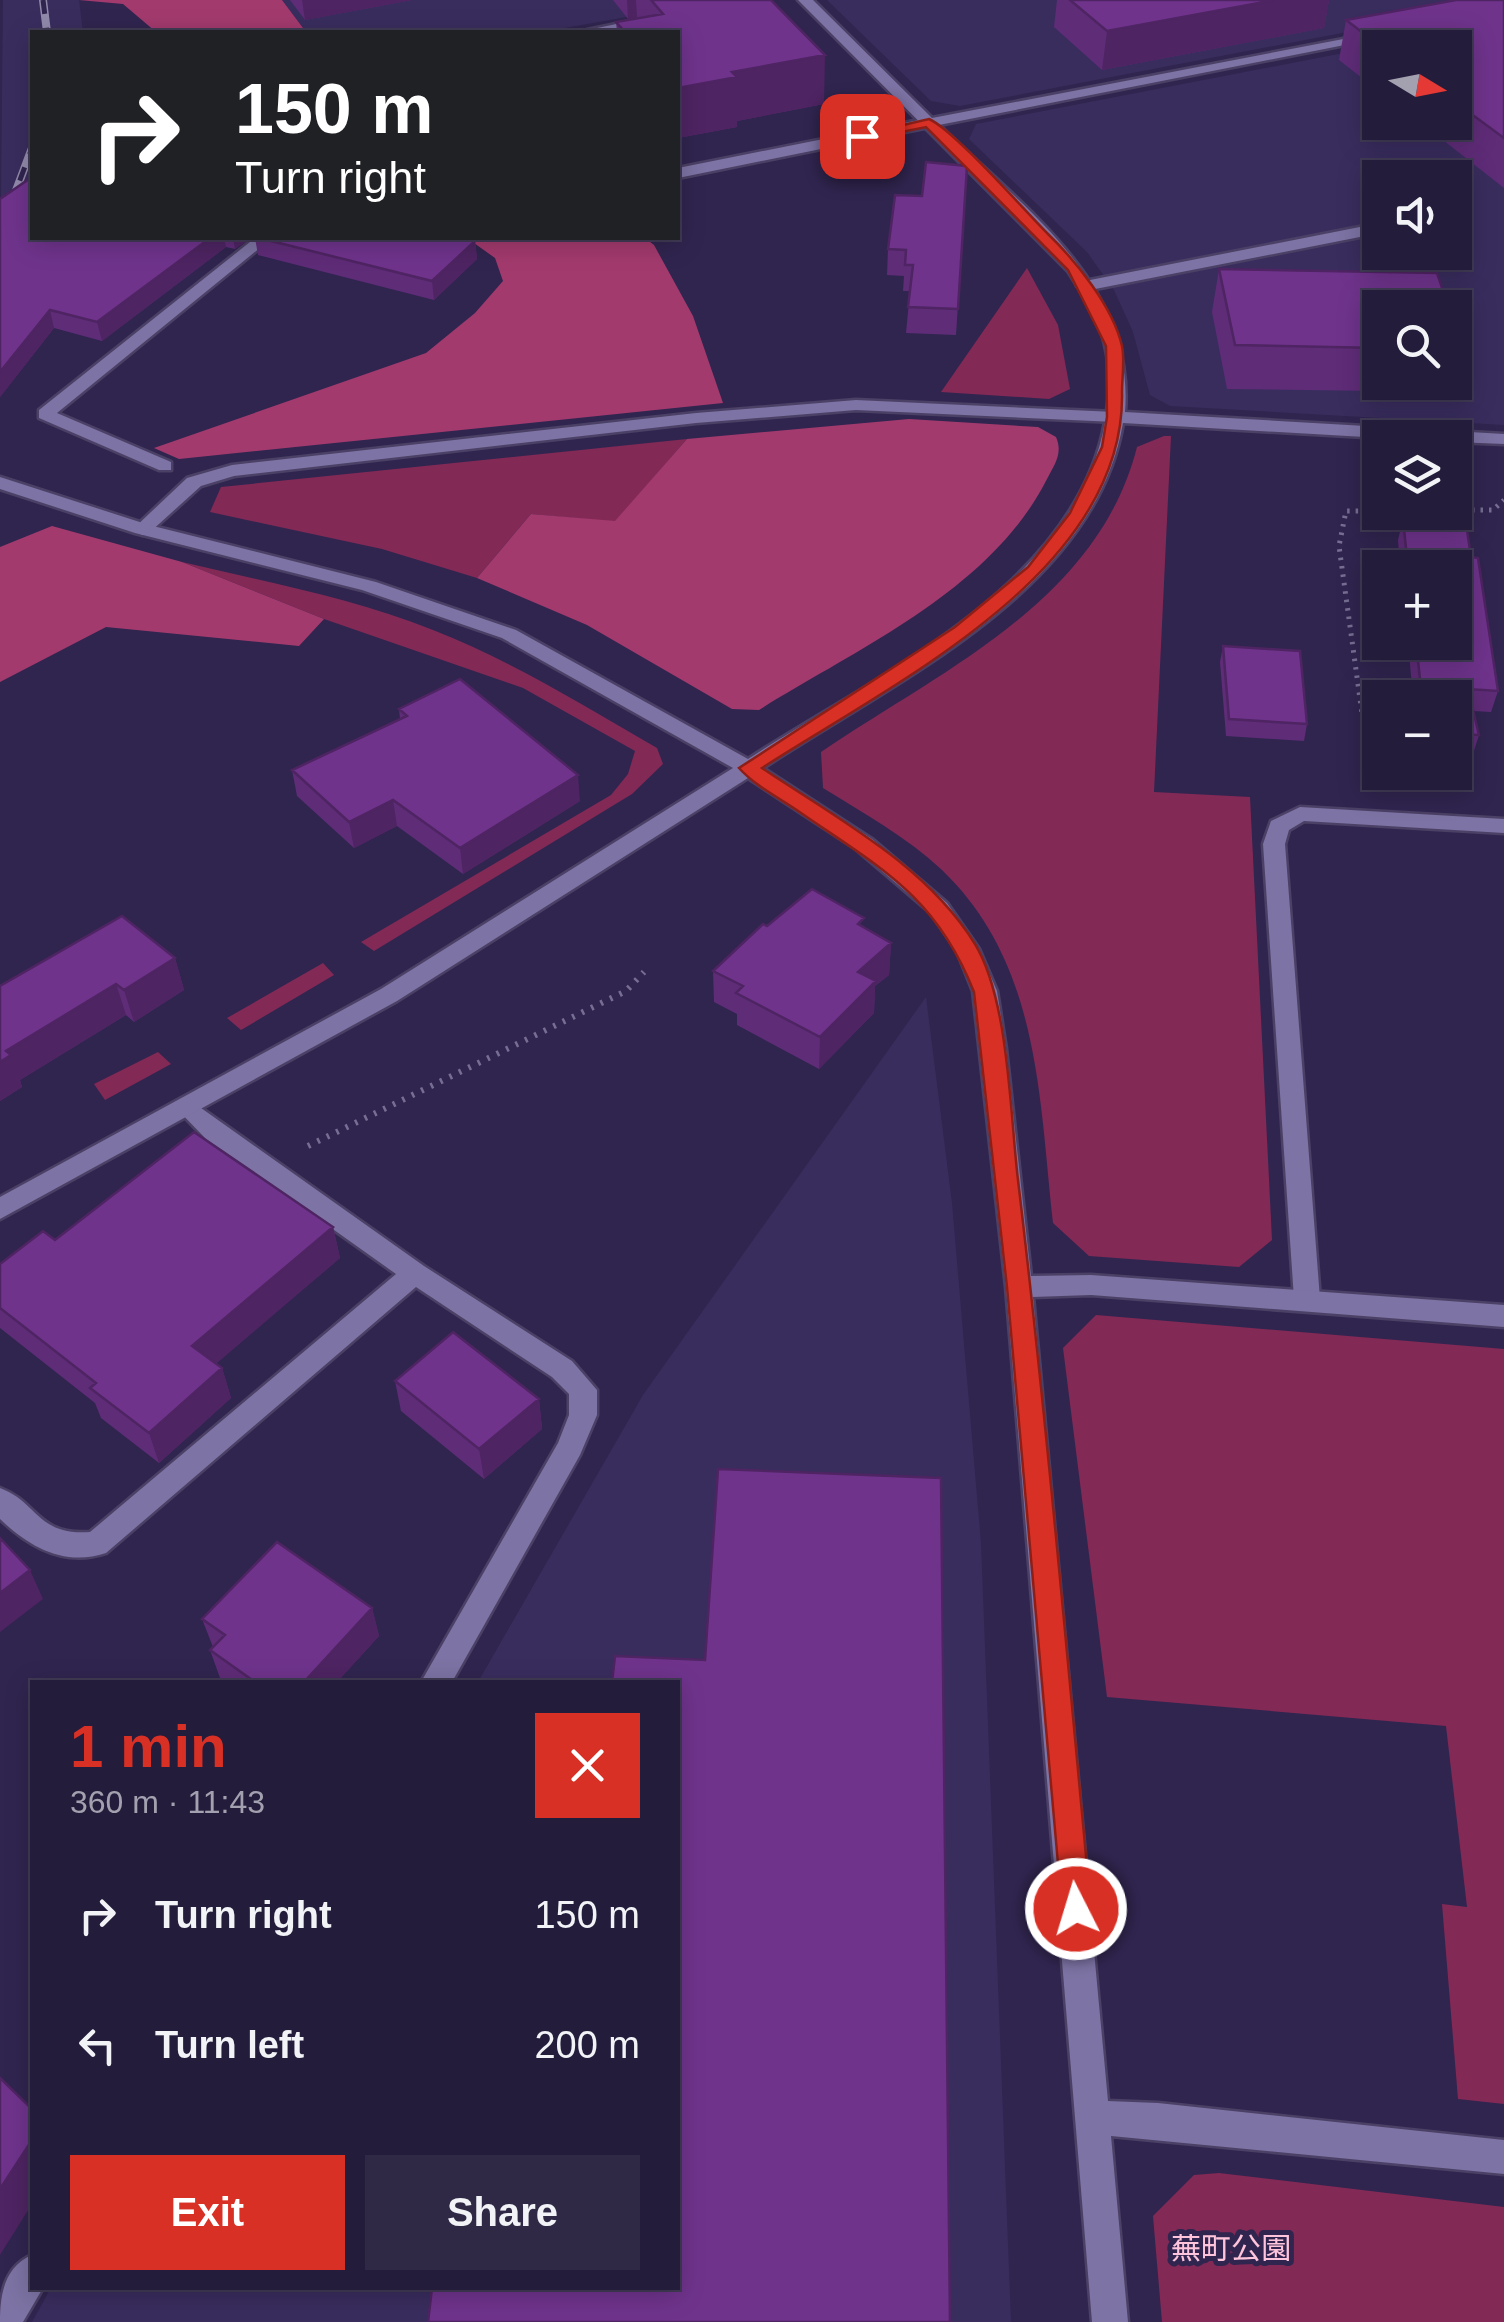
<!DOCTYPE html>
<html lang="en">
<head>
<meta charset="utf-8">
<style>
  :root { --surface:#241c3b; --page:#302946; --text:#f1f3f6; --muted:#a3a1af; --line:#413a55; --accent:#d93025 }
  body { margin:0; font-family:Arial,"Noto Sans JP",sans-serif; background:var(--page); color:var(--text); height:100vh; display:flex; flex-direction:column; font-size:38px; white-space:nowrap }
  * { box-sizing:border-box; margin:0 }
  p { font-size:32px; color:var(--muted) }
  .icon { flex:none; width:55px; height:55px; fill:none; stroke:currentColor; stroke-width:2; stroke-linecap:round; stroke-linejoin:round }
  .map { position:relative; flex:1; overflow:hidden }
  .details { position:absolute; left:30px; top:1680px; width:650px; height:610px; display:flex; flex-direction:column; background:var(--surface); border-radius:0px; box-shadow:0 5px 25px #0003,0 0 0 2px var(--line) }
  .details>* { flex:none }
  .hud { position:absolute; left:30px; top:30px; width:650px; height:210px; border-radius:0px; box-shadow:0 5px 25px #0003,0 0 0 2px var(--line); background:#202124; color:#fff; overflow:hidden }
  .needle { width:65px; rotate:100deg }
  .tools { position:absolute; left:1362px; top:30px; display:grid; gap:20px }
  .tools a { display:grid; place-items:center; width:110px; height:110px; border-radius:0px; background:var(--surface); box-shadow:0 5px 25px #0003,0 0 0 2px var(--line); font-size:50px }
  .pin { position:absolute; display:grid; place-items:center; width:85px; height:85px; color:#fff; margin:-42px; border-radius:20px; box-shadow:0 5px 15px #0006 }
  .me { position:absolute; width:110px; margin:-55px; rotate:355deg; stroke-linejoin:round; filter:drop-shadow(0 0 8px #0008) }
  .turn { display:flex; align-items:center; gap:35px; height:210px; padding:0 40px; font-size:45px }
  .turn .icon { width:130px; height:130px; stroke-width:2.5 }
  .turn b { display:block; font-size:70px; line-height:85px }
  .round { display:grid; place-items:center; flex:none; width:105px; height:105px; border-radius:0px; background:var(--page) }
  .summary { display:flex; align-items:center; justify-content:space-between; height:170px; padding:0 40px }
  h1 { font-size:60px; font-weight:700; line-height:75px; color:var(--accent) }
  .action { display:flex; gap:20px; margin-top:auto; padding:20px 40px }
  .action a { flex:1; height:115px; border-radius:0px; background:var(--accent); color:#fff; font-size:40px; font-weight:700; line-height:115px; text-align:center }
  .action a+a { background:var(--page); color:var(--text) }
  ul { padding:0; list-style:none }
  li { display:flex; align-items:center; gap:30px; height:130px; padding:0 40px }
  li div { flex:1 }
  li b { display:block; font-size:38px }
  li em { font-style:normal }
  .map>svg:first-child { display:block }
</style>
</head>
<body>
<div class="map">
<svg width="1504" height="2322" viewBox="0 0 1504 2322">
  <rect width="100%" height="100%" fill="#30254f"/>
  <path fill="#392d5e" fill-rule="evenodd" d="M3 0H79L83 32H32V238L0 303Z
    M282 0H722L542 32H306Z
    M827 0H1504V2L960 106 931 101Z
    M1504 22V425L1170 406 1150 395 1133 332 1114 290 1087 252 969 139 976 124ZM1380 48H1455V122H1380ZM1380 178H1455V252H1380ZM1380 308H1455V382H1380Z
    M926 997 952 1203 981 1543 1011 2322H32L51 2288H678V1682H478L643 1395Z"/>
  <path fill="#832956" d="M1027 268 1058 325 1070 389 1049 399 941 392Z
    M1164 436H1171L1154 792 1250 797 1272 1240 1239 1267 1089 1256 1053 1223C1039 1097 1040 964 942 870 907 837 863 813 823 788L821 752C942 670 1098 601 1137 447Z
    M687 439 615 522 531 514 477 578 382 549 210 512 221 487Z
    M182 562C266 582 353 598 433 630 512 661 584 706 657 748L663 764 632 794 374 951 361 942 611 795 628 774 635 751 523 688 324 619Z
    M323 963 334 975 241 1030 227 1018Z
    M158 1052 171 1064 105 1100 94 1084Z
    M1096 1315 1504 1349V2104L1458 2099 1442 1904 1467 1907 1446 1726 1107 1697 1063 1348Z
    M1219 2173 1504 2207V2322H1162L1153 2216 1194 2175Z"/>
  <path fill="#a33a6e" d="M79 0H282L306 32H156L123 4Z
    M467 238H645L654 245 693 316 723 403 179 459 154 448 426 353 475 313 503 281 495 258Z
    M909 419 1038 427 1056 437C1063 453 1055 464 1047 479 991 590 860 647 759 710L732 709 587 625 477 578 531 514 615 521 687 439Z
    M52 526 182 562 324 619 299 646 106 627 0 682V547Z"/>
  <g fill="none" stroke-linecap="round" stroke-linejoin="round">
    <g stroke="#4b4065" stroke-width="5">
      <path id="service" d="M650 17 657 21 655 24 607 32H578Z
        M929 118 934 120V126L678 178V168Z
        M1380 223V233L1085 291 1077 286 1085 281Z
        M255 238H272L57 413 171 462V470H159L39 418V410Z"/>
    </g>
    <g stroke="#4b4065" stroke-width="5">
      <path id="minor" d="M856 400 1115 412 1124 417 1115 422 856 410 696 423 234 476 201 486 149 533 142 535 133 529 187 478 232 465 696 413Z
        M1300 807 1504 819V833L1304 821 1289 830 1285 844 1320 1299 1316 1306H1298L1294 1299 1263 844 1271 821Z
        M187 1098 424 1266 572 1361 597 1390V1415L580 1455 452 1682H421L558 1443 569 1415V1394L552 1377 416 1287 106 1553C65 1567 29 1547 0 1519V1488C38 1502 37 1536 90 1532L396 1274 206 1139 175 1107Z
        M32 2255V2288H43L23 2322H0C0 2295 4 2267 32 2255Z"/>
    </g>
    <g stroke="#4b4065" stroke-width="5">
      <path id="tertiary" d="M798 0H813L932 118 1380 32V38L1375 39 939 125C1023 208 1135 283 1125 412L1504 434V444L1455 442V438H1382L1123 423C1095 591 891 683 763 768L872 839 947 903 979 949 997 991 1006 1049 1031 1276 1091 1275 1504 1305V1327L1091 1295 1033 1297 1108 2101 1158 2103 1504 2140V2174L1111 2136 1128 2322H1092L1006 1287 973 991 957 951 931 913 856 849 748 778 397 1001 0 1219V1197L381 989 733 768 502 638 362 590 135 533 0 489V477L149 525 376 582 516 630 748 759C875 676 1076 587 1105 422 1111 392 1111 360 1101 331 1093 310 1080 290 1068 271Z"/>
    </g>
    <path stroke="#776f93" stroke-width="5" stroke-dasharray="2.5 6" stroke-linecap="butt" d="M1455 510H1493L1504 500
      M1371 779 1339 546 1346 511H1380"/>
    <path stroke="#776f93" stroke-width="6" stroke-dasharray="2.5 8" stroke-linecap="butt" d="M308 1146 626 991 644 972"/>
    <use href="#service" fill="#7d73a4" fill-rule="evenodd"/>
    <use href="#minor" fill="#7d73a4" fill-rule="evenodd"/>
    <use href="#tertiary" fill="#7d73a4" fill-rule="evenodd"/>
    <g stroke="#928aab" stroke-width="8">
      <path id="rail" d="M43 0 47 32
        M0 233 32 148"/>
    </g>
    <use href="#rail" stroke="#30254f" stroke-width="5" stroke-dasharray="14" stroke-linecap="butt"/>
  </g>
  <path fill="#5f2c78" d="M290 0H412L305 20Z
    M613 0H771L824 104 737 121V127L678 138V32H617L616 22 637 18V17L628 19Z
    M1057 0H1329L1324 28 1102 70 1054 27Z
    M1504 0V188L1420 122H1455V48H1380V92L1339 60 1346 20Z
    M967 166 956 335 906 333 910 291H903L904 276 887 275 888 249 922 196Z
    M0 199 32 238H251L235 249 226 247 102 341 54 328 0 397Z
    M255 238H462L475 241 477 259 434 300 258 255Z
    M1219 269 1380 308V382H1454L1452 392 1227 389 1212 312Z
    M1455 326 1463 349 1455 379Z
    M1403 519 1471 557 1498 691 1491 712 1473 711 1479 735 1472 757 1455 756V698H1413L1408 642H1455V568H1400L1398 540Z
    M1223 646 1307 724 1304 741 1226 736 1220 662Z
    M399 709 580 801 463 874 397 826 354 848 297 796 292 770 400 719Z
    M767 926 864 927 891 943 889 975 875 986 874 1013 819 1069 737 1025V1014L714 1002 713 971Z
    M175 958 184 990 134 1022 126 1015 20 1080 22 1087 0 1101V986Z
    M333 1227 340 1258 216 1363 222 1368 231 1398 159 1463 101 1418 95 1403 0 1328V1264L55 1240Z
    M395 1381 539 1399 542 1429 484 1479 401 1411Z
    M372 1608 379 1636 337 1682H226L220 1678 210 1650 213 1647 202 1619Z"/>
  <path fill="#4e2462" d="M302 0H412L305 20Z
    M627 0H636L637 17 628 19Z
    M1275 0H1329L1324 28 1102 70 1107 31Z
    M825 55 824 104 737 121V127L678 138V88L732 72Z
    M210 238H224L226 247 102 341 97 322Z
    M233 238H251L235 249Z
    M475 241 477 259 434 300 432 281Z
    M50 310 54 328 0 397V372Z
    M578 775 580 801 463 874 460 848Z
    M393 800 397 826 354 848 349 822Z
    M891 943 889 975 875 986 874 1013 819 1069 820 1037 858 972Z
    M175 958 184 990 134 1022 124 990Z
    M116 984 126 1015 20 1080 22 1087 0 1101V1062L6 1051Z
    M333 1227 340 1258 202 1376 192 1346Z
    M222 1368 231 1398 159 1463 149 1433Z
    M539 1399 542 1429 484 1479 479 1449Z
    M30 1570 43 1599 0 1632V1593Z
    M372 1608 379 1636 337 1682H304Z
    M32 2140V2204L0 2255V2189Z"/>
  <path fill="#6f338c" stroke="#4e2462" stroke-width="2.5" d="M651 0H771L825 55 732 72 737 77 678 88V32H625L616 22 663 14Z
    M1070 0H1275L1107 31Z
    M1456 0H1504V138L1455 102V48H1383L1346 20Z
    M926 162 967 166 958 309 908 307 913 265H905L906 250 888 249 895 195 922 196Z
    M32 177V238H210L97 322 50 310 0 372V199Z
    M259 238H462L475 241 432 281Z
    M1219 269 1437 273 1449 308H1380V348L1235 345Z
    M1455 326 1463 349H1455Z
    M1403 519 1466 523 1471 557 1478 558 1498 691 1468 689 1479 735 1455 734V698H1422L1416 642H1455V568H1408Z
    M1223 646 1300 651 1307 724 1229 719Z
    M460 679 578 775 460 848 393 800 349 822 292 770 407 716 399 709Z
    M812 889 864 918 858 924 891 943 858 972 876 981 820 1037 736 993 743 986 713 971 763 924 767 926Z
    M122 916 175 958 124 990 116 984 6 1051 11 1055 0 1062V986Z
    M194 1132 333 1227 192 1346 222 1368 149 1433 90 1388 96 1383 0 1308V1264L43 1231 55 1240Z
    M453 1332 539 1399 479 1449 395 1381Z
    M718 1469 941 1478 950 2322H428L432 2288H678V1682H612L615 1656 705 1660Z
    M0 1538 30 1570 0 1593Z
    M277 1542 372 1608 304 1682H255L210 1650 225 1635 202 1619Z
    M0 2078 32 2109V2140L0 2189Z"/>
  <path fill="#d93025" stroke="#8d1f18" stroke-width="2.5" d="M929 119C954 130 1023 209 1048 234 1076 261 1113 307 1122 346 1125 360 1122 378 1122 392 1126 572 893 683 762 768 838 819 926 865 975 944 1009 1000 1010 1114 1018 1180 1047 1423 1068 1666 1091 1909L1087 1919 1076 1923 1066 1919 1062 1909 1007 1287 974 992C936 896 882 869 801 813 781 799 755 786 739 768L955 627 1028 567 1070 513 1102 447 1107 417 1106 346 1068 270 926 127 862 140 855 136Z"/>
  <g text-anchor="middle" stroke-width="10" stroke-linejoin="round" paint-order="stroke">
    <g font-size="30" fill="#fec4db" stroke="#30254f">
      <text x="1231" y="2259">蕪町公園</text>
    </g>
  </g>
</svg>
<div class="tools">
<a><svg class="needle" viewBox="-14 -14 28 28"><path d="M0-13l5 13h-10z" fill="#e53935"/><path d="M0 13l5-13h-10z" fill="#a3a1af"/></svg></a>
<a><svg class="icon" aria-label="sound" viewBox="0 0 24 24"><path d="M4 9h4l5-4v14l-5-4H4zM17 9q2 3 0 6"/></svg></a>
<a><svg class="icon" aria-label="search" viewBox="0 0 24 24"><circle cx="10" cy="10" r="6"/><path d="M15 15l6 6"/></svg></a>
<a><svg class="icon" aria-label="layers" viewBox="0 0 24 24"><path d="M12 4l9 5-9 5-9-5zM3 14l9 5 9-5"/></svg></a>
<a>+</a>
<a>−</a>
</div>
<div class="pin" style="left:862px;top:136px;background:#d93025"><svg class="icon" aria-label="arrive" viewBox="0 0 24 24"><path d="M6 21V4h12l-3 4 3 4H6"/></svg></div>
<svg class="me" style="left:1076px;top:1909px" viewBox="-20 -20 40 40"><circle r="17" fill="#d93025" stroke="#fff" stroke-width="3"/><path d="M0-11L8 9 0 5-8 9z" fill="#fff"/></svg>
<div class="hud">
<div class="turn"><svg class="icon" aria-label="right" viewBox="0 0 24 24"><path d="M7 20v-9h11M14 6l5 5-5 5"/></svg><div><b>150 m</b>Turn right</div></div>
</div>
<section class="details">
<div class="summary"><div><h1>1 min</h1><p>360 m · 11:43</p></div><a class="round" style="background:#d93025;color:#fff"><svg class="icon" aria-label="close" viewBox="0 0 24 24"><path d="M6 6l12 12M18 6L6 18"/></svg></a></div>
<ul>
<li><svg class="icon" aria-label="right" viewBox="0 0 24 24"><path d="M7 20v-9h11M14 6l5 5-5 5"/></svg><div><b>Turn right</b></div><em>150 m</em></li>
<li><svg class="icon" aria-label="left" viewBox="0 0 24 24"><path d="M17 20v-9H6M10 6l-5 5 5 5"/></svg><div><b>Turn left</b></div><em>200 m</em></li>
</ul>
<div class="action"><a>Exit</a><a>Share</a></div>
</section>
</div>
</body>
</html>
